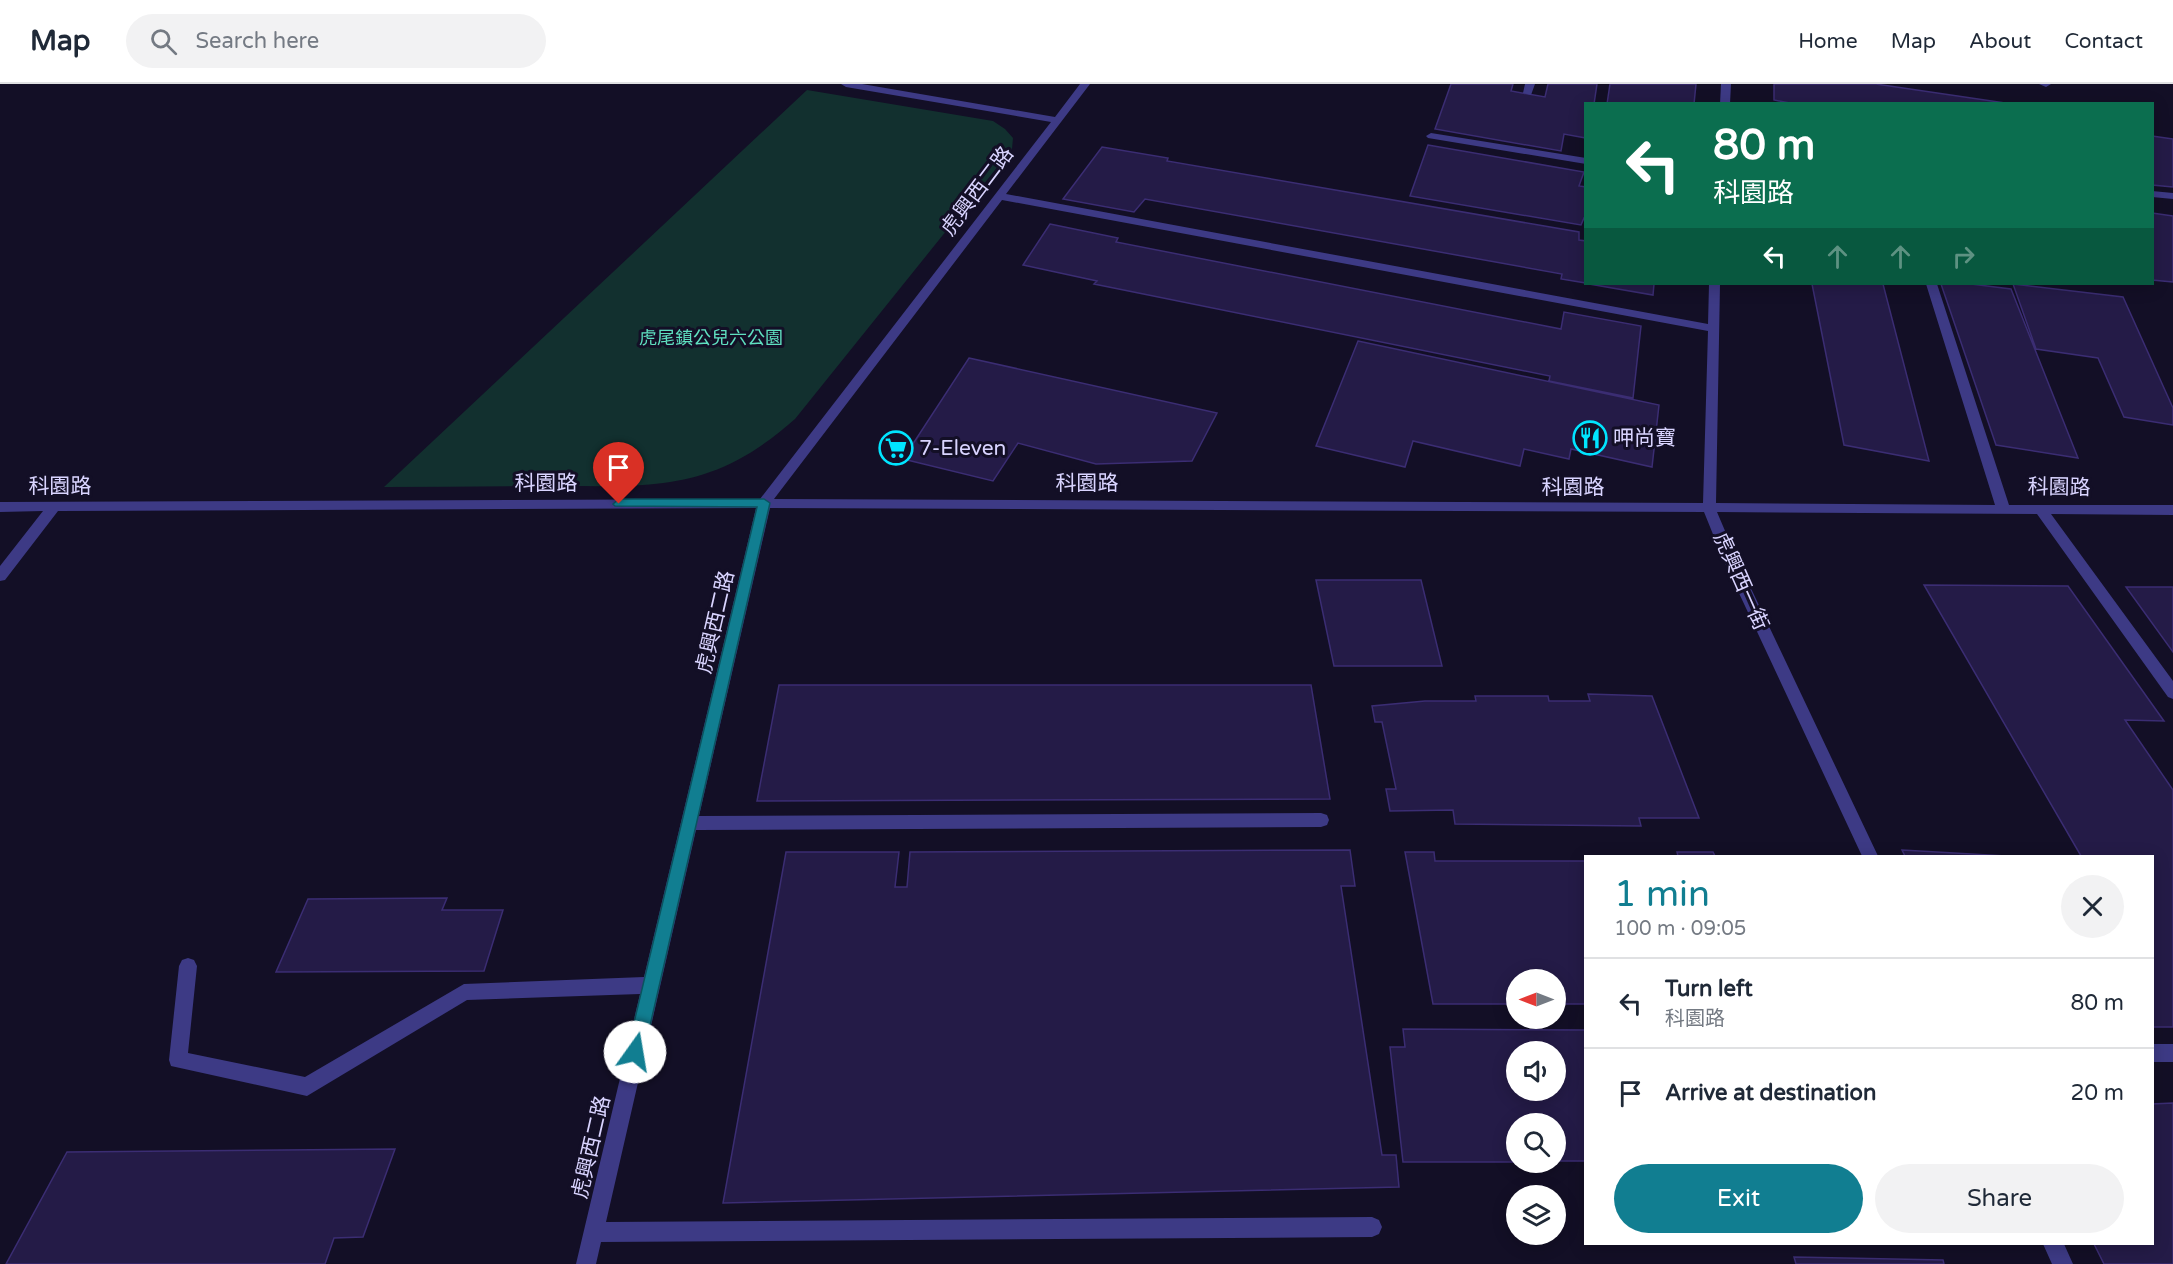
<!DOCTYPE html>
<html lang="en">
<head>
<meta charset="utf-8">
<style>
  :root { --surface:#fff; --page:#f2f2f3; --text:#1f2937; --muted:#747a83; --line:#e0e1e3; --accent:#117e91 }
  body { margin:0; font-family:"Varela Round","Noto Sans TC",sans-serif; background:var(--page); color:var(--text); height:100vh; display:flex; flex-direction:column; font-size:22px; white-space:nowrap }
  * { box-sizing:border-box; margin:0 }
  p { font-size:20px; color:var(--muted) }
  .icon { flex:none; width:33px; height:33px; fill:none; stroke:currentColor; stroke-width:2; stroke-linecap:round; stroke-linejoin:round }
  .map { position:relative; flex:1; overflow:hidden }
  .panel { position:absolute; left:1584px; top:771px; width:570px; height:390px; display:flex; flex-direction:column; background:var(--surface); border-radius:0px; box-shadow:0 3px 15px #0003 }
  .panel>* { flex:none }
  .hud { position:absolute; left:1584px; top:18px; width:570px; height:183px; border-radius:0px; box-shadow:0 3px 15px #0003; background:#0b6e4f; color:#fff; overflow:hidden }
  .needle { width:39px; rotate:270deg }
  .fabs { position:absolute; left:1506px; top:885px; display:grid; gap:12px }
  .fabs a { display:grid; place-items:center; width:60px; height:60px; border-radius:50%; background:var(--surface); box-shadow:0 3px 15px #0003; font-size:30px }
  .pin { position:absolute; display:grid; place-items:center; width:51px; height:51px; color:#fff; margin:-62px -26px; border-radius:50% 50% 50% 0; rotate:-45deg; box-shadow:0 0 6px #0007 }
  .pin .icon { rotate:45deg }
  .me { position:absolute; width:66px; margin:-33px; rotate:13deg; stroke-linejoin:round; filter:drop-shadow(0 0 4px #0008) }
  .turn { display:flex; align-items:center; gap:21px; height:126px; padding:0 30px; font-size:27px }
  .turn .icon { width:78px; height:78px; stroke-width:2.5 }
  .turn b { display:block; font-size:42px; line-height:51px }
  .lanes { display:flex; align-items:center; height:57px; padding:0 30px; background:#0003; justify-content:center; gap:30px; direction:ltr }
  .lanes .off { opacity:.35 }
  .round { display:grid; place-items:center; flex:none; width:63px; height:63px; border-radius:32px; background:var(--page) }
  .summary { display:flex; align-items:center; justify-content:space-between; height:102px; padding:0 30px }
  h1 { font-size:36px; font-weight:600; line-height:45px; color:var(--accent) }
  .primary-button { display:flex; gap:12px; margin-top:auto; padding:12px 30px }
  .primary-button a { flex:1; height:69px; border-radius:36px; background:var(--accent); color:#fff; font-size:24px; font-weight:600; line-height:69px; text-align:center }
  .primary-button a+a { background:var(--page); color:var(--text) }
  ul { padding:0; list-style:none }
  li { display:flex; align-items:center; gap:18px; height:90px; padding:0 30px; border-top:2px solid var(--line) }
  li div { flex:1 }
  li b { display:block; font-size:22px }
  li em { font-style:normal }
  header { display:flex; align-items:center; gap:36px; box-sizing:border-box; height:84px; padding:0 30px; background:var(--surface); border-bottom:2px solid var(--line) }
  header strong { font-size:28px }
  nav { display:flex; gap:33px; margin-inline-start:auto; font-size:21px }
  .search { width:420px; height:54px; background:var(--page); display:flex; align-items:center; gap:15px; box-sizing:border-box; padding:0 21px; border-radius:33px; color:var(--muted); font-size:22px }
  .map>svg:first-child { display:block }
</style>
</head>
<body>
<header>
<strong>Map</strong>
<div class="search"><svg class="icon" aria-label="search" viewBox="0 0 24 24"><circle cx="10" cy="10" r="6"/><path d="M15 15l6 6"/></svg>Search here</div>
<nav><a>Home</a><a>Map</a><a>About</a><a>Contact</a></nav>
</header>
<div class="map">
<svg width="2173" height="1180" viewBox="0 0 2173 1180">
  <rect width="100%" height="100%" fill="#130f26"/>
  <path fill="#12302f" d="M807 6 993 37 1005 45 1013 54 1012 65 795 335C770 357 742 377 710 388 664 405 610 402 561 402 502 402 443 403 384 403Z"/>
  <path fill="#241b47" stroke="#3b2d73" stroke-width="1.5" fill-rule="evenodd" d="M1451 0H1513L1511 7 1545 13 1548 0H1597L1594 20H1586V54L1564 50 1561 67 1435 45Z
    M1610 0H1696L1694 20H1607Z
    M1774 0H1876L2012 20H1795L1774 16Z
    M2152 52 2173 55V103L2152 101Z
    M1428 61 1584 88 1579 102 1586 103V135L1584 134 1581 141 1410 112Z
    M1102 63 1168 74 1167 77 1579 148V156L1586 157V199L1561 195 1562 190 1145 115 1134 128 1063 115Z
    M2152 129 2173 132V198L2152 196Z
    M1050 140 1118 154 1116 158 1561 245 1564 228 1641 242 1633 314 1549 297 1550 292 1094 200 1097 197 1023 181Z
    M1589 200H1654L1653 211Z
    M1812 200H1883L1929 377 1844 361Z
    M1941 200H1971L2011 205 2078 374 1996 361Z
    M2013 200 2123 213 2173 324V341L2124 333 2098 274 2036 265Z
    M1358 257 1659 321 1652 383 1571 365 1569 375 1524 365 1520 382 1413 357 1405 383 1316 362Z
    M969 274 1217 329 1192 377 1096 380 1018 359 993 397 903 375Z
    M1316 496H1421L1442 582H1334Z
    M1924 501 2068 502 2164 637 2125 636 2173 706V943H2152V772H2081Z
    M2126 503H2173V568Z
    M779 601H1311L1330 715 757 717Z
    M1588 610 1652 612 1699 734H1639L1641 742 1455 740 1453 726 1390 727 1386 705H1396L1382 638H1375L1372 622 1425 617H1476L1475 612H1548L1549 617H1590Z
    M1350 766 1355 802H1341L1382 1071H1396L1399 1103 723 1119 786 768H899L895 803H907L910 768Z
    M1902 766 2006 772H1905Z
    M1405 768H1434L1435 777H1586V920H1556V896H1516V920H1433Z
    M1677 768H1713L1715 772H1678Z
    M447 814 442 826H503L484 887 276 888 308 815Z
    M1403 945 1586 946V1077H1556V1040H1516V1078H1403L1390 963H1405ZM1516 968H1556V1006H1516Z
    M2173 1019V1180H2104L2094 1160H2152V1020Z
    M395 1065 363 1153 334 1154 325 1180H6L67 1068Z
    M1794 1173 1943 1176 1944 1180H1796Z"/>
  <g fill="none" stroke-linecap="round" stroke-linejoin="round">
    <path fill="#3d3a85" fill-rule="evenodd" d="M841 0H862L1055 33 1080 0H1090L1006 110 1708 240 1709 200H1720L1716 419 1995 421 1926 200H1937L2009 421H2173V431L2051 430 2173 597V615L2168 613 2037 430 1717 428 1737 475 1878 772H1862L1723 475 1704 428 770 424 699 732 1321 729 1327 731 1329 736 1327 741 1321 743 696 746 606 1138 1372 1133 1379 1136 1382 1143 1379 1150 1372 1153 601 1158 596 1180H576L640 910 467 916 307 1012 171 982 169 976 179 882 182 876 188 874 194 876 197 882 188 969 305 993 464 900 644 893 756 424 58 427 5 496 0 497V482L43 427 0 428V418L760 415 1051 38 846 3ZM1002 116 1708 247 1703 419 774 415Z
      M1525 0H1535L1531 11 1523 9Z
      M1721 0H1731L1730 20H1720Z
      M2039 0H2051L2046 3Z
      M1431 49 1586 74V80L1428 54 1426 52Z
      M2152 107 2173 109V115L2152 113Z
      M2152 960H2173V978H2152Z
      M2043 1160H2064L2073 1180H2052Z"/>
  </g>
  <path fill="#117e91" stroke="#0b525e" stroke-width="1.5" d="M619 415H764L770 419 644 968 641 974 635 976 629 974 627 968 757 423 615 422 613 420Z"/>
  <defs>
    <g id="restaurant-ring" transform="scale(1.725)"><circle r="9.5" fill="#130f26" stroke="#00e5ff" stroke-width="1.5"/><path d="M-5-6h1v4h1v-4h1v4h1v-4h1v5L-1.5 .5V6h-2V.5L-5-1ZM5-6V6H3V1.5H1.5Q1.5-4 5-6Z" fill="#00e5ff"/></g>
    <g id="supermarket-ring" transform="scale(1.725)"><circle r="9.5" fill="#130f26" stroke="#00e5ff" stroke-width="1.5"/><path d="M-6-5.5h2.5l.6 2H6L4.5 2H-2.5L-4.4-4H-6ZM-1.5 3.2a1.3 1.3 0 1 0 .1 0ZM3 3.2a1.3 1.3 0 1 0 .1 0Z" fill="#00e5ff"/></g>
  </defs>
  <g fill-rule="evenodd">
    <use href="#restaurant-ring" x="1590" y="354"/>
    <use href="#supermarket-ring" x="896" y="364"/>
  </g>
  <g text-anchor="middle" stroke-width="6" stroke-linejoin="round" paint-order="stroke">
    <g font-size="18" fill="#5fe0c0" stroke="#130f26">
      <text x="711" y="260">虎尾鎮公兒六公園</text>
    </g>
    <g font-size="21" fill="#d9d4ff" stroke="#130f26">
      <text transform="translate(977 107) rotate(-53)" y="7">虎興西二路</text>
      <text x="546" y="406">科園路</text>
      <text x="1087" y="406">科園路</text>
      <text x="60" y="409">科園路</text>
      <text x="1573" y="410">科園路</text>
      <text transform="translate(2059 403) rotate(1)" y="7">科園路</text>
      <text transform="translate(1741 497) rotate(66)" y="7">虎興西一街</text>
      <text transform="translate(715 538) rotate(-77)" y="7">虎興西二路</text>
      <text transform="translate(591 1063) rotate(-77)" y="7">虎興西二路</text>
    </g>
    <g font-size="21" fill="#d9d4ff" stroke="#130f26" text-anchor="start">
      <text x="1613" y="361">呷尚寶</text>
      <text x="919" y="371">7-Eleven</text>
    </g>
  </g>
</svg>
<div class="fabs">
<a><svg class="needle" viewBox="-14 -14 28 28"><path d="M0-13l5 13h-10z" fill="#e53935"/><path d="M0 13l5-13h-10z" fill="#747a83"/></svg></a>
<a><svg class="icon" aria-label="sound" viewBox="0 0 24 24"><path d="M4 9h4l5-4v14l-5-4H4zM17 9q2 3 0 6"/></svg></a>
<a><svg class="icon" aria-label="search" viewBox="0 0 24 24"><circle cx="10" cy="10" r="6"/><path d="M15 15l6 6"/></svg></a>
<a><svg class="icon" aria-label="layers" viewBox="0 0 24 24"><path d="M12 4l9 5-9 5-9-5zM3 14l9 5 9-5"/></svg></a>
</div>
<div class="pin" style="left:619px;top:420px;background:#d93025"><svg class="icon" aria-label="arrive" viewBox="0 0 24 24"><path d="M6 21V4h12l-3 4 3 4H6"/></svg></div>
<svg class="me" style="left:635px;top:968px" viewBox="-20 -20 40 40"><circle r="19" fill="#fff"/><path d="M0-13L10 11 0 6-10 11z" fill="#117e91"/></svg>
<div class="hud">
<div class="turn"><svg class="icon" aria-label="left" viewBox="0 0 24 24"><path d="M17 20v-9H6M10 6l-5 5 5 5"/></svg><div><b>80 m</b>科園路</div></div>
<div class="lanes"><svg class="icon" aria-label="left" viewBox="0 0 24 24"><path d="M17 20v-9H6M10 6l-5 5 5 5"/></svg><svg class="icon off" aria-label="ahead" viewBox="0 0 24 24"><path d="M12 20V5M6 11l6-6 6 6"/></svg><svg class="icon off" aria-label="ahead" viewBox="0 0 24 24"><path d="M12 20V5M6 11l6-6 6 6"/></svg><svg class="icon off" aria-label="right" viewBox="0 0 24 24"><path d="M7 20v-9h11M14 6l5 5-5 5"/></svg></div>
</div>
<section class="panel">
<div class="summary"><div><h1>1 min</h1><p>100 m · 09:05</p></div><a class="round"><svg class="icon" aria-label="close" viewBox="0 0 24 24"><path d="M6 6l12 12M18 6L6 18"/></svg></a></div>
<ul>
<li><svg class="icon" aria-label="left" viewBox="0 0 24 24"><path d="M17 20v-9H6M10 6l-5 5 5 5"/></svg><div><b>Turn left</b><p>科園路</p></div><em>80 m</em></li>
<li><svg class="icon" aria-label="arrive" viewBox="0 0 24 24"><path d="M6 21V4h12l-3 4 3 4H6"/></svg><div><b>Arrive at destination</b></div><em>20 m</em></li>
</ul>
<div class="primary-button"><a>Exit</a><a>Share</a></div>
</section>
</div>
</body>
</html>
